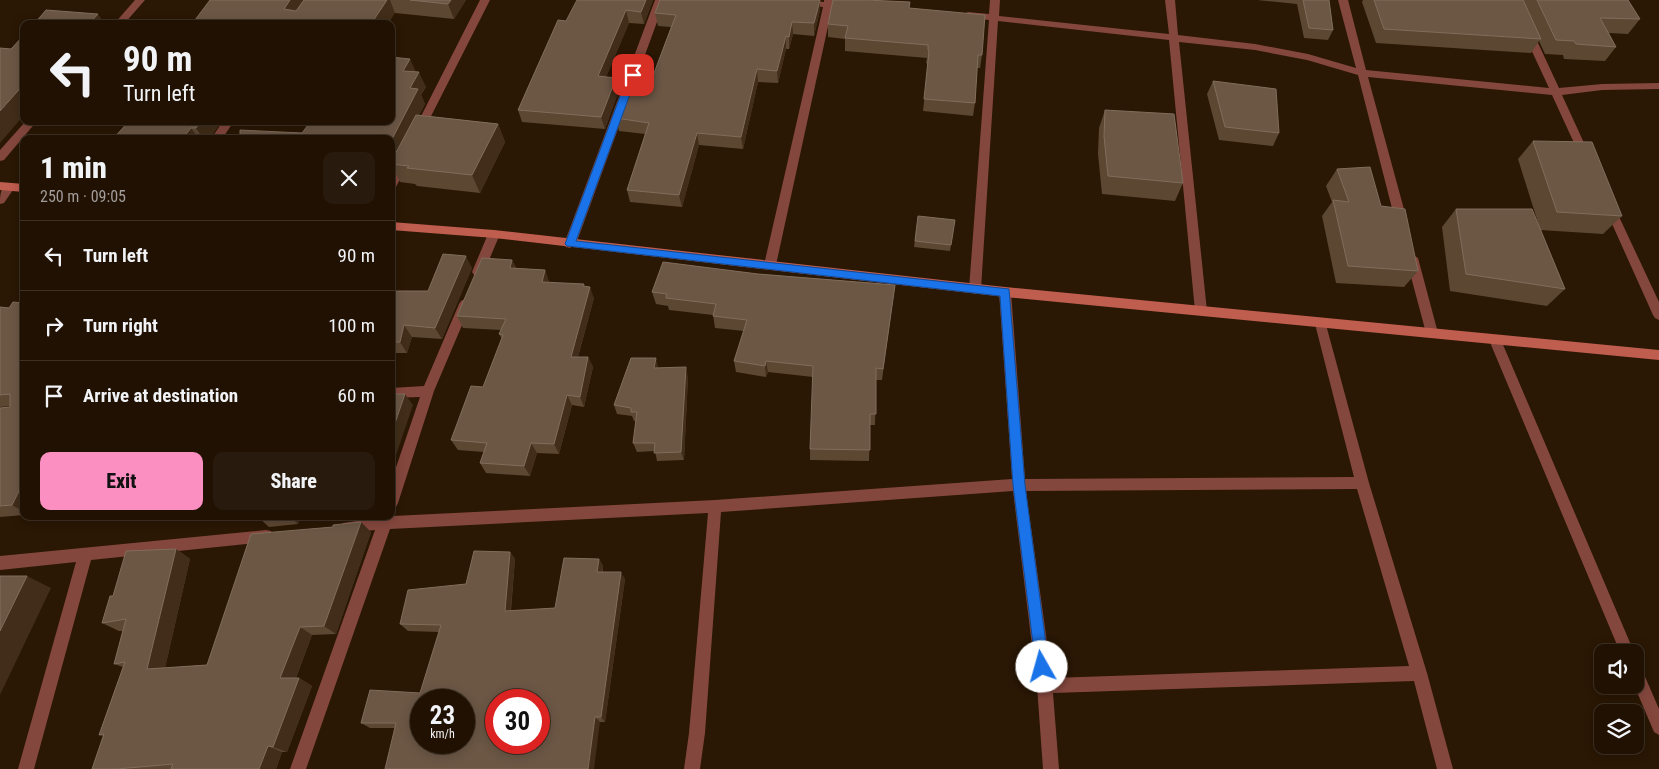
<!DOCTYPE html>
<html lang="en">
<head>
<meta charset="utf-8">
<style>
  :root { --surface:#201103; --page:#281a0d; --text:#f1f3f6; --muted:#a29d9a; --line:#3d3125; --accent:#fc8fc1 }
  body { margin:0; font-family:"Roboto Condensed",sans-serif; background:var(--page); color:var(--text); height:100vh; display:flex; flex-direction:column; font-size:19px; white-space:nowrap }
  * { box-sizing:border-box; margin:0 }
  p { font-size:16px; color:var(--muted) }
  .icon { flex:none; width:28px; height:28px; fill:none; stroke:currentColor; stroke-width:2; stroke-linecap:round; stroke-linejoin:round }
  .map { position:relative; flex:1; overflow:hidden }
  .panel { position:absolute; left:20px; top:135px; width:375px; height:385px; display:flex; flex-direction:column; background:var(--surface); border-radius:10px; box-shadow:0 2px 12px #0003,0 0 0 1px var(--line) }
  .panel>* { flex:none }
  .banner { position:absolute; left:20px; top:20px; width:375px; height:105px; border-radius:10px; box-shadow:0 2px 12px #0003,0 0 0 1px var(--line); background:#201103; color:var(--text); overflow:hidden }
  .buttons { position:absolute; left:1594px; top:644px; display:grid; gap:10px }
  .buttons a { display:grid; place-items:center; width:50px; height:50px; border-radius:10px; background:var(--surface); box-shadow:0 2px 12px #0003,0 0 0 1px var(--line); font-size:25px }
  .speed { position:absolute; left:410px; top:689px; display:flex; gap:10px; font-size:25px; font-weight:700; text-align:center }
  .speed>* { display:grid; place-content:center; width:65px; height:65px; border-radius:50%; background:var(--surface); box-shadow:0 2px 12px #0003,0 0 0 1px var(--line); line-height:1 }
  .speed small { font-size:12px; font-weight:400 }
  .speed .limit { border:8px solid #d22; background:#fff; color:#111 }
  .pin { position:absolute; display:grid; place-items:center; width:42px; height:42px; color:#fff; margin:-21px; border-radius:10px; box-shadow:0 2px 8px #0006 }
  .me { position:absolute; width:55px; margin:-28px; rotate:353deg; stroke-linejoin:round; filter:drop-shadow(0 0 4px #0008) }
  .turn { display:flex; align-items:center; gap:18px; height:105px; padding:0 20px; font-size:22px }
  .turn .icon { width:65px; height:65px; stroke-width:2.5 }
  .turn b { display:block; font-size:35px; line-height:42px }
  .round { display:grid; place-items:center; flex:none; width:52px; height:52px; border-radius:10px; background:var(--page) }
  .summary { display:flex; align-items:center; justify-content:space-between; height:85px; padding:0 20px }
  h1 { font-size:30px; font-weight:800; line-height:38px }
  .cta { display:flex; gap:10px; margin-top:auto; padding:10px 20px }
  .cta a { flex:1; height:58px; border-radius:10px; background:var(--accent); color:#111; font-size:20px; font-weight:800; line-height:58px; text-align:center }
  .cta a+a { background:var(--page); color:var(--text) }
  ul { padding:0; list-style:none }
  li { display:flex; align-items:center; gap:15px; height:70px; padding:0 20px; border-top:1px solid var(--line) }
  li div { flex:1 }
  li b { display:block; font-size:19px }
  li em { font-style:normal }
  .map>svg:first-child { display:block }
</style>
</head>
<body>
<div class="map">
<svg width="1659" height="769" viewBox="0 0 1659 769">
  <rect width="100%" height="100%" fill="#2a1704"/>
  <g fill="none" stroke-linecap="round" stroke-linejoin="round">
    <path fill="#84473d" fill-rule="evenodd" d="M135 0H145L124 24H114Z
      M480 0H490L424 130 419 134 415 133 414 130Z
      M655 0H665L576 244 570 248 566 247 564 244Z
      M804 0 824 2V0H834L833 3 849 4 854 7 849 10 832 8 776 265 770 269 764 265 823 7 801 5V1Z
      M990 0H1000L999 16 1169 34 1165 0H1175L1178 35 1255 44 1308 54 1356 68 1338 0H1348L1366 70 1549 88 1508 0H1518L1559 88 1602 84 1659 83V89L1602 90 1562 95 1590 156 1585 160 1580 156 1552 95 1368 77 1408 224 1402 228 1396 224 1358 75 1307 60 1255 50 1179 42 1207 311 1205 314H1197L1195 311 1169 40 998 21 981 289 975 294 969 289 989 20 968 18 963 15 968 12 989 14Z
      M26 121H37L4 160 0 161V150Z
      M223 121H234L222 139H211Z
      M404 157 409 161 395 189 391 190V175L400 158Z
      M10 183 15 187 4 203 0 204C0 195 0 186 10 183Z
      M1609 202 1614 206 1659 302V320L1655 318 1653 315 1604 206Z
      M494 230 500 234 484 272 478 276 474 275 472 272 488 234Z
      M1412 254 1418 258 1438 333 1436 336H1428L1426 333 1406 258Z
      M1005 287 1011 292 1025 479 1354 477 1315 324 1317 321H1325L1369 483 1427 673 1453 769H1437L1414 681 1053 693 1059 769H1043L1037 686 1013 491 721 512 705 733 700 769H684L689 733 708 513 390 529 306 769H290L375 530 348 533 343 531 341 527 343 523 391 516V512L393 516 715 500 1012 479 999 292ZM1357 489 1409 666 1052 678 1026 491Z
      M465 299 469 301 471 304 434 391 398 503 396 507 391 509V482L420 397 391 398V388L424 386 459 304 461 301Z
      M1495 335 1499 337 1501 340 1634 652H1620L1489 340 1491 337Z
      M266 530 271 531 273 536 271 541 266 542 91 560 34 769H18L76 562 0 570V556Z
      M1635 662 1640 665 1659 709V735L1654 732 1634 685Z"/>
    <path fill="#bf5d4f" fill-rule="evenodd" d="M0 182 24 184V192L0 190Z
      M391 222 494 230 1005 287 1659 350V360L1005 297 494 238 391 230Z"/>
  </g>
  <path fill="#5c4733" d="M210 0H466L454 19 395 13Z
    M653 0 644 24 629 23 606 77 616 78 619 90 605 129 522 122 518 110 566 21Z
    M660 0H820V10L814 36 793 34 789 49H786L778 83 758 82 743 149 699 145 682 207 630 202 627 190 645 134 619 131 616 118 651 81 671 27 658 26 655 13Z
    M1257 0H1329L1333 30 1328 40 1304 38 1297 4Z
    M1363 0H1628L1640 19 1628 34 1609 33 1616 47 1605 61 1564 59 1563 55 1545 54 1539 41 1531 53 1376 43 1362 2Z
    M909 8 982 55 980 68H977L975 103 973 116 923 111 928 64 926 63 927 58 845 51V39L828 37V24Z
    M416 72 426 87 421 95 425 104 419 115 498 124 505 142 480 193 417 186 415 184 400 182 393 168 391 170V139L302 133Z
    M1213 81 1279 133 1273 146 1219 140 1207 94Z
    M1105 110 1183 183 1175 201 1102 194 1098 154 1099 128Z
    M129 121H222L209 139H113Z
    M1533 141 1622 216 1603 234 1540 230 1565 289 1547 306 1450 291 1442 227 1456 209 1540 229 1518 159Z
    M1337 169 1381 206 1418 271 1404 287 1336 283 1322 216 1332 202 1326 186Z
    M918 216 955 220 950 251 914 247Z
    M512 260 516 268 545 270 549 282 585 287 594 298 578 357H588L593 367 584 407 572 405 559 454 537 453 530 476 486 473 480 463 484 452 458 450 451 440 483 387 502 339 499 334 501 330 463 328 457 316Z
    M472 268 442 339 412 337 407 353H391V291H428Z
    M758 274 895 285 882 380H876L875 425H870L869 461 810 460V449L813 377 768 372 766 377 736 372 734 361 744 331 715 328 713 315 669 310 668 306 656 304 652 292Z
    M24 301V515L0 517V408L10 407V406L0 407V307L9 308 23 303Z
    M658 367V368L688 377 684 460 657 461 655 451 637 452 633 443 636 421H634L632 416 617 414 614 405Z
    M258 516H300L298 524 269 527 258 517Z
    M348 516H370L350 518Z
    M371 532 336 634 312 635 296 678H299L312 686 287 752H282L276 769H92L103 736 99 735 123 667 114 664 123 631H119L102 623 113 596 176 549 190 559 165 668 207 665Z
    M510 552 515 559 511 611 555 608 599 559 603 566V572L625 579 605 722 395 728H370L361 723 420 693 439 632 408 631 400 624 466 584Z"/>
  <path fill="#412d19" d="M290 0H309L292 24 284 9Z
    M387 0H390L395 13 388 24H371Z
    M451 0H466L454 19 448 4Z
    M646 0H653L644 24 641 12Z
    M820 0V10L814 36V23Z
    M626 10 629 23 601 89 598 76Z
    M98 14 105 24H89Z
    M792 22 793 34 789 49V37Z
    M786 36V49L778 83 777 71Z
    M410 59 417 74 403 71Z
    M757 69 758 82 743 149 741 137Z
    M419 72 426 87 421 95 425 104 394 164H391V141L410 88Z
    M616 78 619 90 605 129 601 117Z
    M24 84V115L0 143V111Z
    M201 121H222L209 139H203L196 128Z
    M498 124 505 142 480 193 472 175Z
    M191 128 199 139H182Z
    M697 133 699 145 682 207 679 195Z
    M466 256 472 268 442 339 435 328Z
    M512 260 517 272 510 268Z
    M545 270 549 282 546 293 542 282Z
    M584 284 588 295 590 287 594 298 575 367 571 357Z
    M404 325 412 337 407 353 400 342Z
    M588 357 593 367 584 407 580 397Z
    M656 358 658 367 656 378 654 368Z
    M766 361 768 372 766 377 765 366Z
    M686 367 688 377 684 460 681 452Z
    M405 394 413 405 391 470V435Z
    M567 395 572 405 559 454 554 444Z
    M531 443 537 453 530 476 524 466Z
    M24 481V512L12 505Z
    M289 516H300L298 524Z
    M361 522 371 532 336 634 324 626Z
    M176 549 190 559 163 677 147 669Z
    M510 552 515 559 510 618 505 611Z
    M599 559 603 566 602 580 597 572Z
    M621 572 625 579 605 722 601 717Z
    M27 576 51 588 0 695V631Z
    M300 627 312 635 293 685 280 678Z
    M299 678 312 686 287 752 273 747Z
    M595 717 600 722 594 769H588Z
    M268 746 282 752 276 769H259Z"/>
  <path fill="#6c5745" stroke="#816d5c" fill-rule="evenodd" d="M210 0H290L284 9 296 11 304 0H387L371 24H192Z
    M410 0H451L448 4Z
    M577 0H646L641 12 626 10 598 76 616 78 601 117 518 110 558 20 566 21Z
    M660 0H820L814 23 792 22 789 37 786 36 777 71 757 69 741 137 697 133 679 195 627 190 649 123 616 118 631 79 651 81 676 15 655 13Z
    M833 0H866L910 2 909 8 985 15 982 55H978L975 103 924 99 929 51 928 50V45L845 38 848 26 828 24Z
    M1303 0H1329L1333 30 1309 28Z
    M1374 0H1523L1541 39 1384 29Z
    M1537 0H1628L1640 19 1600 18 1616 47 1576 44 1574 41 1556 40Z
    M46 10 98 14 89 24H34Z
    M24 35V84L0 111V48L11 49Z
    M391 57 410 59 403 71 419 72 410 88 418 89 391 141V139H240V130L302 133 311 121H391Z
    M1213 81 1276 89 1279 133 1225 127Z
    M1105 110 1174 114 1183 183 1108 176 1104 136Z
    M416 115 498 124 472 175 407 168 409 166 391 164V162Z
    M129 121H201L196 128H191L182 139H113Z
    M1533 141 1592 142 1622 216 1557 212Z
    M1370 167 1381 206 1405 209 1418 271 1348 266 1333 200 1349 202 1337 169Z
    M1456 209H1532L1565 289 1466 274Z
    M918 216 955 220 951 245 915 241Z
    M443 254 466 256 435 328 404 325 400 342H391V291H428Z
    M482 258 512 260 510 268 545 270 542 282 584 284 583 286 590 287 571 357H588L580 397 567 395 554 444 531 443 524 466 480 463 487 443 451 440 471 386 483 387 503 335 499 334 506 319 457 316Z
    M663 262 758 274 895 285 883 369 876 368V414H870V450L810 449 813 366 766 361 765 366 734 361 747 320 713 316 716 304 666 298 667 294 652 292Z
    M24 301V481L12 505 0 506V408L10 407V394L0 395V307L9 308 13 302 23 303Z
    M631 358H656L654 368 686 367 681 452 654 453 655 443H633L637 412H631V408L614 405Z
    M391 394H405L391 435Z
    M361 522 324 626 300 627 280 678H299L273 747 268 746 259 769H171L173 764 117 769H92L104 734 99 735 125 662 114 664 126 619 102 623 110 596H113L126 551 176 549 147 669 207 665 251 534 333 527V525Z
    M474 551 510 552 505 611 555 608 564 558 599 559 597 572H621L601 717H595L588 769H385L396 723H361L370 690 420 693 441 625 400 624 408 590 466 584ZM421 700H464V742H421ZM496 700H539V742H496Z
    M0 576H27L0 631Z"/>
  <path fill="#1a73e8" stroke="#114b97" d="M633 72 637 75 576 241 1009 289 1025 485 1049 667 1047 672 1042 674 1038 672 1036 667 1013 485 1000 296 567 246 565 244 628 75Z"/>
</svg>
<div class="buttons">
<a><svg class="icon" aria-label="sound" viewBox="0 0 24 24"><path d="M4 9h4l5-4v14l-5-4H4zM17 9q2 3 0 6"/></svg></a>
<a><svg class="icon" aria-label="layers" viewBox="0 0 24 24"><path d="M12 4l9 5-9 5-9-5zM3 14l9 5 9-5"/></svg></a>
</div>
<div class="speed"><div>23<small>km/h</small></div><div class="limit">30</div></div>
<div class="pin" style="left:633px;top:75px;background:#d93025"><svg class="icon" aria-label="arrive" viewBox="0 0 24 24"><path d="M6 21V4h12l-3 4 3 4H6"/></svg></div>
<svg class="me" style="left:1042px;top:667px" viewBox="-20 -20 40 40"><circle r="19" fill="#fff"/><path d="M0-13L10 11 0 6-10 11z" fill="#1a73e8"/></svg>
<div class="banner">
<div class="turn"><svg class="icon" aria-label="left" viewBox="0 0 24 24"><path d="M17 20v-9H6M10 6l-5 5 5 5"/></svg><div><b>90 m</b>Turn left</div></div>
</div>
<section class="panel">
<div class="summary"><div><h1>1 min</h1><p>250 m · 09:05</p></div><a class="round"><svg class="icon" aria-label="close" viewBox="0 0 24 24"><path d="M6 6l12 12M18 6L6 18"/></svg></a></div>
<ul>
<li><svg class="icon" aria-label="left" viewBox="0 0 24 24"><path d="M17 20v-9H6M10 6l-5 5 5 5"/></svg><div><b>Turn left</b></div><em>90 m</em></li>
<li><svg class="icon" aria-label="right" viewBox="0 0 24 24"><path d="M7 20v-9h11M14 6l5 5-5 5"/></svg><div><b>Turn right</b></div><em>100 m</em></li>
<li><svg class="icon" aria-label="arrive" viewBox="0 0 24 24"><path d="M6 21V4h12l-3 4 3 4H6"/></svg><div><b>Arrive at destination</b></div><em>60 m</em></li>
</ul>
<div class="cta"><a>Exit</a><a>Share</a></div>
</section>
</div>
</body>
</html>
